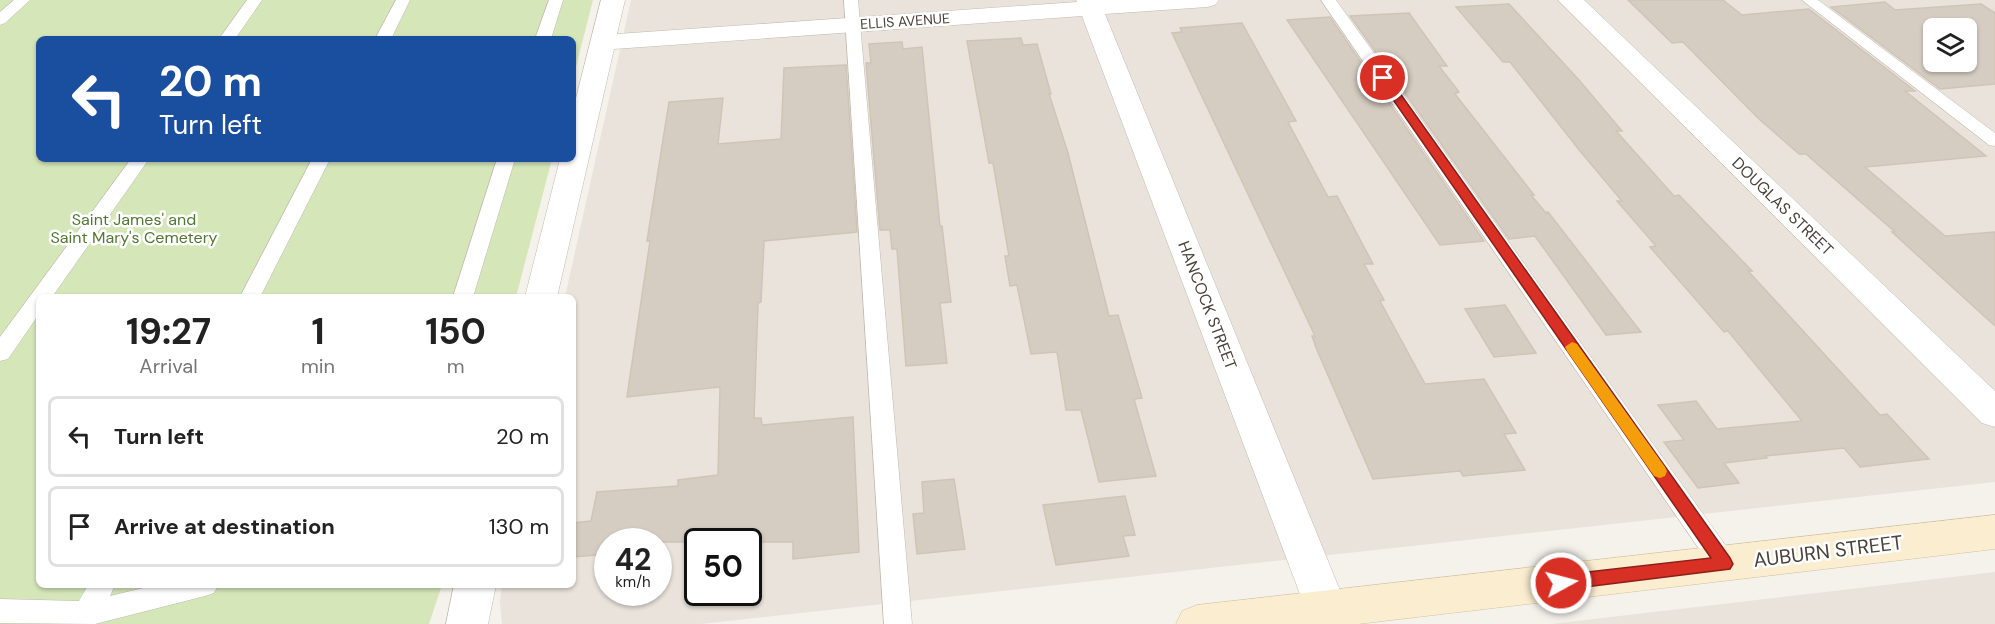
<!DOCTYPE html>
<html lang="en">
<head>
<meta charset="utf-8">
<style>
  :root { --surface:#fff; --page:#f6f6f6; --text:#222; --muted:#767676; --line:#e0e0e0 }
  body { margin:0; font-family:"DM Sans",sans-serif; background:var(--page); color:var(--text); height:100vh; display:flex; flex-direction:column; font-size:22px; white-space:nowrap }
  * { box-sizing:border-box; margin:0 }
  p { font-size:20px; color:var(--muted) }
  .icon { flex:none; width:33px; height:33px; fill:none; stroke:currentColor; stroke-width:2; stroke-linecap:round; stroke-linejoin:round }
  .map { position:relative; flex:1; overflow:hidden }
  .details { position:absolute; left:36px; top:294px; width:540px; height:294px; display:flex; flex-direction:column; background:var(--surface); border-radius:9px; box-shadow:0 2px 4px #0004 }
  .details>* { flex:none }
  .hud { position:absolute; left:36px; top:36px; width:540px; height:126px; border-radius:9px; box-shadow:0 2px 4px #0004; background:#1a4fa0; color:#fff; overflow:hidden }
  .tools { position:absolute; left:1923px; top:18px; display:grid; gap:12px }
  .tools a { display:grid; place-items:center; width:54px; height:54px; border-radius:9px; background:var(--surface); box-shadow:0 2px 4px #0004; font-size:30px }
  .speed { position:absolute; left:594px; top:528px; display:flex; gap:12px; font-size:30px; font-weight:700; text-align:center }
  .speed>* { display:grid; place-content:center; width:78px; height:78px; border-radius:50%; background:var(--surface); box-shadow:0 2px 4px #0004; line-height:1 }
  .speed small { font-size:15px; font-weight:400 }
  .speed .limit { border:3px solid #111; border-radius:9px; background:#fff; color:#111 }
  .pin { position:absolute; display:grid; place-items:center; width:51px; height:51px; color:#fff; margin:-26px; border:3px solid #fff; border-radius:50%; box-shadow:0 2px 6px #0007 }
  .me { position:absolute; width:66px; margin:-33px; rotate:83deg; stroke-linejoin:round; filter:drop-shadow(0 0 4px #0008) }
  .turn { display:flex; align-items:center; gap:21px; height:126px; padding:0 24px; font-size:27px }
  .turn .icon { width:78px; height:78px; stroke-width:2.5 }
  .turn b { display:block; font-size:42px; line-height:51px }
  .eta { display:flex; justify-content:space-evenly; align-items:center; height:102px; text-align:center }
  .eta b { font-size:36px; font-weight:700; line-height:42px }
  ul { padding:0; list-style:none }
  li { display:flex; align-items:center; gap:18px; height:81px; margin:0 12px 9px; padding:0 12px; border:3px solid var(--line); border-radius:9px }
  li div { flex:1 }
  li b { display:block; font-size:22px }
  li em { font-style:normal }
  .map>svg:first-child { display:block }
</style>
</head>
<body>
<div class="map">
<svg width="1995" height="624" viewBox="0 0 1995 624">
  <rect width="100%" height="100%" fill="#f5f2ec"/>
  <path fill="#e9e3db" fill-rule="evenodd" d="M631 0H1995V482L701 624H502L500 601 502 585H573V297H565ZM1934 28H1966V62H1934ZM608 542H658V592H608ZM698 542H748V592H698Z
    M1995 572V624H1551Z"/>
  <path fill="#d5e6b9" d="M0 0H593L573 78V39H39V159H552L516 297H39V585H442L429 624H0Z"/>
  <path fill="#d6cdc2" stroke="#d0c4b6" stroke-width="1.5" fill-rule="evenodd" d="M1628 0H1723L1742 15 1809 9 1915 91H1905L1986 156 1865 167 1945 236 1995 232V326L1892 232H1895L1806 154H1799L1759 119 1683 42 1672 43Z
    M1885 2 1895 10 1981 4 1995 13V84L1940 89 1831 7ZM1934 28H1966V62H1934Z
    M1509 4 1579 80 1622 131H1616L1674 196 1679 195 1752 271H1748L1880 415 1887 414 1929 459 1860 467 1844 448 1765 456 1767 458 1724 463 1739 483 1698 488 1664 442 1684 440 1658 405 1696 401 1717 429 1802 421 1728 331 1724 332 1650 247 1656 246 1617 201H1622L1580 151 1510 62H1503L1456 7Z
    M1409 13 1447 66H1439L1459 92 1455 94 1534 195H1531L1546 213 1548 212 1641 332 1606 335 1535 236 1509 239 1350 16Z
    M1330 17 1484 241 1440 245 1287 20Z
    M1242 23 1296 121 1288 122 1328 197 1337 196 1373 264H1364L1384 300 1380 301 1425 384 1484 379 1516 433 1504 434 1525 470 1463 476 1460 471 1373 479 1317 350 1312 336H1315L1172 33 1182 32 1180 28Z
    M1021 38 1023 45 1037 44 1051 94H1049L1068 153 1109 316 1118 315 1142 398 1134 399 1156 476 1099 482 1081 410H1066L1057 352 1031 354 1017 285 1010 286 1005 256H1009L993 163H989L967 41Z
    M902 42 903 49 922 47 940 226H942L951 302 940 303 947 363 906 366 897 249H892L890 230H880L866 63H871L869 44Z
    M846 65 857 232 764 241 761 302 758 303 754 418H761L762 425 853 417 859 552 793 559V542H608V554L573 557V523L591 521 597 492 678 486V480L718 475 720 387 627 397 650 241H647L669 102 723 98 718 144 781 139 784 68Z
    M1505 305 1536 353 1494 357 1465 309Z
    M954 479 965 549 917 554 913 514 924 513 922 482Z
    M1125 496 1135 535 1123 536 1129 556 1056 565 1043 505Z"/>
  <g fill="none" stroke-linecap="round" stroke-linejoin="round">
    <g stroke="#c0b9af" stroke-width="1">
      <path id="service" d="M14 0H30L5 23 0 25V12Z
        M247 0H262L235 39H219Z
        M396 0H410L391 39H375Z
        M549 0H563L551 39H535Z
        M844 0H858L912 624H884Z
        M1321 0H1336L1733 556 1737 564 1733 572 1724 575 1715 572Z
        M1802 0H1818L1995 133V146L1989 145Z
        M131 159H149L52 297H39V314L8 359 0 361V337Z
        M312 159H330L260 297H240Z
        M497 159H515L473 297H453Z
        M88 585H115L110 596 156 585H218L214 593 205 596 95 624 0 623V599L79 601Z"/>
    </g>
    <g stroke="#c0b9af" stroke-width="1">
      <path id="minor" d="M601 0H625L617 34 1077 2 1076 0H1219L1215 5 1207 7 1105 14 1348 610 1351 624H1309L1306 610 1082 16 614 49 557 297H525L560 159H573V110Z
        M1558 0H1584L1995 391V427L1982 423Z
        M454 585H496L488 624H446Z"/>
    </g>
    <g stroke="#d1c09f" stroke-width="1">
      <path id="secondary" d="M1995 515V549L1358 624H1176L1182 611 1197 605Z"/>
    </g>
    <use href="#service" fill="#fff" fill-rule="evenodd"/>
    <use href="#minor" fill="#fff" fill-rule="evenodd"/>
    <use href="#secondary" fill="#fbedd0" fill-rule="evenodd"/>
  </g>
  <path fill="#d93025" stroke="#8d1f18" stroke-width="1.5" d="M1383 74 1387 75 1730 558 1733 564 1730 569 1561 590 1555 588 1552 583 1555 578 1561 575 1711 558 1378 78Z"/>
  <path fill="#f59e0b" d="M1572 342 1577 344 1665 467 1667 471 1665 476 1660 478 1654 476 1567 351 1565 347Z"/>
  <g text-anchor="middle" stroke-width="5" stroke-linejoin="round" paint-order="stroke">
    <g font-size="14" fill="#49423a" stroke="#fff">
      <text transform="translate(905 21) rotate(-4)" y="5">ELLIS AVENUE</text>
    </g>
    <g font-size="16" fill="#49423a" stroke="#fff">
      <text transform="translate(1783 206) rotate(44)" y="6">DOUGLAS STREET</text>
      <text transform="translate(1208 305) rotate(69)" y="6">HANCOCK STREET</text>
    </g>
    <g font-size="16" fill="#517830" stroke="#fff">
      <text x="134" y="225">Saint James' and<tspan x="134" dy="18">Saint Mary's Cemetery</tspan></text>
    </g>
    <g font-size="20" fill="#49423a" stroke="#fff">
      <text transform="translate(1828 551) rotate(-7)" y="7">AUBURN STREET</text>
    </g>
  </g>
</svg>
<div class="tools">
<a><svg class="icon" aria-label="layers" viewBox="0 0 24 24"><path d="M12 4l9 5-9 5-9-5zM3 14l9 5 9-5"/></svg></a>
</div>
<div class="speed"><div>42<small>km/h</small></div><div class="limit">50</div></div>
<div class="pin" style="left:1383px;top:78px;background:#d93025"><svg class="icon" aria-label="arrive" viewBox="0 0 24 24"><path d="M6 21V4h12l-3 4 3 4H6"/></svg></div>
<svg class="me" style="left:1561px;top:583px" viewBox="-20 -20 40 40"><circle r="17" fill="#d93025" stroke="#fff" stroke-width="3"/><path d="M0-11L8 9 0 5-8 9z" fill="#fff"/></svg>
<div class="hud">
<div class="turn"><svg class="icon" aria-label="left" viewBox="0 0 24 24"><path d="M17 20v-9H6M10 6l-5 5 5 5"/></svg><div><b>20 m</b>Turn left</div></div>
</div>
<section class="details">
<div class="eta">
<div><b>19:27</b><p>Arrival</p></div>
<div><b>1</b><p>min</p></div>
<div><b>150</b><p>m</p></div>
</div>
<ul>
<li><svg class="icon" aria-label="left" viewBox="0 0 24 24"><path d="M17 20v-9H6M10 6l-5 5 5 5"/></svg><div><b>Turn left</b></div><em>20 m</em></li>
<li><svg class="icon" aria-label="arrive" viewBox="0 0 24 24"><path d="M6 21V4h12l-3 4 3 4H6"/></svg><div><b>Arrive at destination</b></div><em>130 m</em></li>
</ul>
</section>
</div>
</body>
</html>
